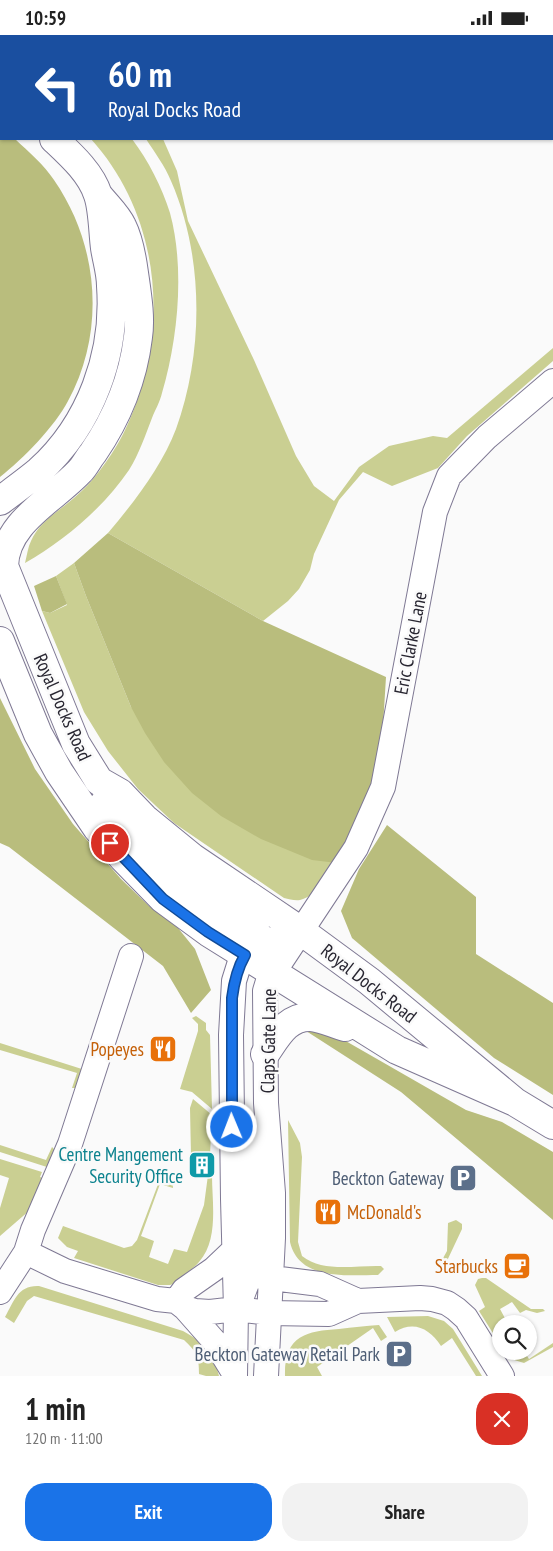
<!DOCTYPE html>
<html lang="en">
<head>
<meta charset="utf-8">
<style>
  :root { --surface:#fff; --page:#f2f2f2; --text:#222; --muted:#767676; --accent:#1a73e8 }
  body { margin:0; font-family:"PT Sans Narrow",sans-serif; background:var(--page); color:var(--text); height:100vh; display:flex; flex-direction:column; font-size:19px; white-space:nowrap }
  * { box-sizing:border-box; margin:0 }
  p { font-size:16px; color:var(--muted) }
  .icon { flex:none; width:28px; height:28px; fill:none; stroke:currentColor; stroke-width:2; stroke-linecap:round; stroke-linejoin:round }
  .map { position:relative; height:1341px; overflow:hidden }
  .sheet { display:flex; flex-direction:column; background:var(--surface); flex:1 }
  .sheet>* { flex:none }
  .guide { position:absolute; left:0px; top:0px; width:554px; height:105px; box-shadow:0 1px 4px #0004; background:#1a4fa0; color:#fff; overflow:hidden }
  .controls { position:absolute; left:492px; top:1280px; display:grid; gap:10px }
  .controls a { display:grid; place-items:center; width:45px; height:45px; border-radius:50%; background:var(--surface); box-shadow:0 1px 4px #0004; font-size:25px }
  .pin { position:absolute; display:grid; place-items:center; width:42px; height:42px; color:#fff; margin:-21px; border:2px solid #fff; border-radius:50%; box-shadow:0 1px 5px #0007 }
  .me { position:absolute; width:55px; margin:-28px; rotate:359deg; stroke-linejoin:round; filter:drop-shadow(0 0 4px #0008) }
  .turn { display:flex; align-items:center; gap:18px; height:105px; padding:0 25px; font-size:22px }
  .turn .icon { width:65px; height:65px; stroke-width:2.5 }
  .turn b { display:block; font-size:35px; line-height:42px }
  .round { display:grid; place-items:center; flex:none; width:52px; height:52px; border-radius:20px; background:var(--page) }
  .head { display:flex; align-items:center; justify-content:space-between; height:85px; padding:0 25px }
  h1 { font-size:30px; font-weight:700; line-height:38px }
  .primary-button { display:flex; gap:10px; margin-top:auto; padding:10px 25px }
  .primary-button a { flex:1; height:58px; border-radius:20px; background:var(--accent); color:#fff; font-size:20px; font-weight:700; line-height:58px; text-align:center }
  .primary-button a+a { background:var(--page); color:var(--text) }
  .status { display:flex; justify-content:space-between; align-items:center; height:35px; padding:0 25px; background:var(--surface); direction:ltr }
  .status svg { height:14px; fill:currentColor }
  .map>svg:first-child { display:block }
</style>
</head>
<body>
<div class="status"><b>10:59</b><svg viewBox="0 0 49 12"><path d="M0 12V9h3v3zM5 12V6h3v6zM10 12V3h3v9zM15 12V0h3v12zM26 1h20v11H26zM47 4h2v5h-2z"/></svg></div>
<div class="map">
<svg width="553" height="1341" viewBox="0 0 553 1341">
  <rect width="100%" height="100%" fill="#fafafa"/>
  <path fill="#cacf92" d="M91 104H132C148 125 162 152 170 178 185 233 178 304 162 358 160 367 155 375 152 383 145 401 139 419 129 435 104 472 64 506 25 528 27 520 28 512 31 506 39 487 59 476 74 463 86 453 97 440 106 427 120 408 129 388 137 366 169 277 155 175 91 104Z
    M146 104H163L177 136 188 186 254 325 296 421 314 451 334 466 359 432 389 411 433 401 447 403 553 313V326L467 401 438 433 392 451 363 437 339 465 314 519 310 535 299 554 288 566 263 586 108 498C134 467 161 433 176 394 204 317 204 221 171 146 165 131 155 118 146 104Z
    M74 528 86 561 131 672 337 828C328 841 317 861 300 865 295 866 289 864 284 863L174 788 138 754 108 716 84 677 42 576 50 578 67 570 56 541Z
    M196 981 206 988V995L210 1000 212 1074 192 1057 180 1054 198 996V989L192 983Z
    M0 1008 85 1035 77 1053H72L77 1038 0 1015Z
    M193 1064 212 1080 210 1120 191 1121 190 1073Z
    M288 1085 300 1108 302 1122 298 1207 302 1221C323 1238 356 1230 381 1231L384 1234 378 1240C347 1240 299 1246 290 1207Z
    M0 1110 46 1125 52 1112 55 1115 50 1133 0 1117Z
    M0 1124 42 1137 40 1142 45 1144 30 1175 0 1201V1173L9 1143 0 1140Z
    M165 1135 172 1139 173 1153 160 1149 141 1201 154 1206 149 1222 168 1229 174 1214 187 1217 204 1170 208 1140H212C212 1168 219 1204 199 1227 195 1232 189 1236 184 1240V1245L170 1250H158L74 1223 78 1216 67 1212 58 1203 63 1191 124 1213 132 1211 137 1205 163 1136Z
    M456 1185 462 1189V1194L446 1228 442 1225 447 1216 448 1188Z
    M482 1243H486L531 1274H543L545 1276 537 1278 526 1275 520 1278 512 1267 500 1274 507 1287 501 1289 495 1294 501 1304V1311L479 1276 485 1272 475 1250 478 1244Z
    M39 1251 183 1296C202 1306 215 1320 219 1341H206L199 1339C199 1322 197 1317 184 1305L34 1261 27 1266 14 1288 5 1282C14 1266 18 1250 39 1251Z
    M428 1281 444 1286 453 1294 482 1341H476L452 1303 441 1311C430 1294 414 1285 395 1297L387 1282Z
    M379 1290 387 1302 381 1306 373 1293 317 1332 322 1341H285C284 1301 306 1296 339 1294 353 1292 366 1291 379 1290Z
    M553 1308V1312L524 1328 511 1324 504 1316H509L511 1320 517 1316H524L529 1324Z"/>
  <path fill="#b9bd7d" d="M0 91 1 104H15C29 117 44 130 54 145 99 210 106 296 68 366 55 391 23 424 0 442Z
    M108 498 263 586 386 642 381 723 363 786 337 828 312 825 261 804 221 781 192 758 164 727 145 698 131 672 86 561 74 528Z
    M56 541 67 569 50 578 42 576 34 551Z
    M0 663 35 734 73 789 121 844 149 871 178 893 195 914 211 955 191 978 163 931 9 812 0 808Z
    M387 790 476 862V919L553 968V1060L494 1023 352 903 341 876 359 834Z
    M303 994 330 997 466 1075 502 1087 553 1117V1185L401 1057Z"/>
  <g fill="none" stroke-linecap="round" stroke-linejoin="round">
    <g stroke="#7f7994" stroke-width="26">
      <path id="minor" d="M26 1217 65 1236 157 1264 176 1266 185 1273 195 1276 210 1277 236 1274 269 1278 329 1279 358 1266 420 1263 432 1264 447 1268 456 1274 466 1283 502 1341
        M256 1241 320 1249 358 1266
        M0 1257 26 1217 33 1195 70 1109 131 921
        M241 1264 250 1240 257 1102
        M176 1266 184 1255 214 1234 234 1215
        M185 1273 215 1307 234 1338
        M235 1341 236 1274 233 1164 231 1000 234 946 239 930 245 920 263 907 301 896
        M266 1341 273 1203V1158L266 1068 265 956 268 946 356 813 383 752 435 477 449 441 487 402 553 346"/>
    </g>
    <g stroke="#7f7994" stroke-width="30">
      <path id="highway" d="M0 64 1 65
        M99 161C106 170 117 180 122 191 129 205 132 223 134 238 137 259 141 282 138 302 133 344 117 383 93 418 88 424 85 431 80 436 53 465 5 487 4 531L76 709 99 746 120 758 144 783 193 823 301 896 369 946 515 1067
        M0 466C13 456 27 446 39 436 91 389 116 319 111 251 111 238 107 226 105 213 103 198 103 174 98 160 91 138 71 120 54 104
        M0 606 38 699 59 737 97 793 123 823 163 864 208 897 397 1015 515 1067 553 1090
        M105 767C111 776 120 785 127 793 165 836 211 866 257 899 267 911 270 923 274 938
        M265 1019C277 1002 287 981 311 982 322 983 334 989 345 992"/>
    </g>
    <use href="#minor" stroke="#fff" stroke-width="24"/>
    <use href="#highway" stroke="#fff" stroke-width="28"/>
  </g>
  <g fill="none" stroke-linecap="round" stroke-linejoin="round">
    <g stroke="#114b97" stroke-width="12">
      <path id="route" d="M110 808 163 864 208 897 245 920C237 934 234 947 232 963V1092"/>
    </g>
    <use href="#route" stroke="#1a73e8" stroke-width="9"/>
  </g>
  <defs>
    <g id="restaurant-square" transform="scale(1.4375)"><rect x="-9" y="-9" width="18" height="18" rx="4" fill="#e8710a" stroke="#fafafa"/><path d="M-5-6h1v4h1v-4h1v4h1v-4h1v5L-1.5 .5V6h-2V.5L-5-1ZM5-6V6H3V1.5H1.5Q1.5-4 5-6Z" fill="#fff"/></g>
    <g id="building-square" transform="scale(1.4375)"><rect x="-9" y="-9" width="18" height="18" rx="4" fill="#0f9aa8" stroke="#fafafa"/><path d="M-4-6H4V6H1V3H-1V6H-4ZM-2.5-4.3h1.7v1.8h-1.7ZM.8-4.3h1.7v1.8H.8ZM-2.5-1h1.7V.8h-1.7ZM.8-1h1.7V.8H.8Z" fill="#fff"/></g>
    <g id="parking-square" transform="scale(1.4375)"><rect x="-9" y="-9" width="18" height="18" rx="4" fill="#5c6f8a" stroke="#fafafa"/><path d="M-3.5-5.5H1a3.5 3.5 0 0 1 0 7H-1V5.5H-3.5ZM-1-3.4V-.6H.8a1.4 1.4 0 0 0 0-2.8Z" fill="#fff"/></g>
    <g id="cafe-square" transform="scale(1.4375)"><rect x="-9" y="-9" width="18" height="18" rx="4" fill="#e8710a" stroke="#fafafa"/><path d="M-5.5-4.5H6V0H3Q3 3.5 0 3.5H-2.5Q-5.5 3.5-5.5 0ZM3-3.2v2h1.7v-2ZM-6 4.5H4V6H-6Z" fill="#fff"/></g>
  </defs>
  <g fill-rule="evenodd">
    <use href="#restaurant-square" x="163" y="1014"/>
    <use href="#building-square" x="202" y="1130"/>
    <use href="#parking-square" x="463" y="1143"/>
    <use href="#restaurant-square" x="328" y="1177"/>
    <use href="#cafe-square" x="517" y="1231"/>
    <use href="#parking-square" x="399" y="1319"/>
  </g>
  <g text-anchor="middle" stroke-width="5" stroke-linejoin="round" paint-order="stroke">
    <g font-size="19" fill="#282631" stroke="#fafafa">
      <text transform="translate(410 608) rotate(-79)" y="7">Eric Clarke Lane</text>
      <text transform="translate(63 672) rotate(66)" y="7">Royal Docks Road</text>
      <text transform="translate(369 948) rotate(38)" y="7">Royal Docks Road</text>
      <text transform="translate(268 1006) rotate(-89)" y="7">Claps Gate Lane</text>
    </g>
    <g font-size="19" fill="#c56008" stroke="#fafafa" text-anchor="end">
      <text x="144" y="1021">Popeyes</text>
      <text x="347" y="1184" text-anchor="start">McDonald's</text>
      <text x="498" y="1238">Starbucks</text>
    </g>
    <g font-size="19" fill="#0d838f" stroke="#fafafa" text-anchor="end">
      <text x="183" y="1126">Centre Mangement<tspan x="183" dy="22">Security Office</tspan></text>
    </g>
    <g font-size="19" fill="#4e5e75" stroke="#fafafa" text-anchor="end">
      <text x="444" y="1150">Beckton Gateway</text>
      <text x="380" y="1326">Beckton Gateway Retail Park</text>
    </g>
  </g>
</svg>
<div class="controls">
<a><svg class="icon" aria-label="search" viewBox="0 0 24 24"><circle cx="10" cy="10" r="6"/><path d="M15 15l6 6"/></svg></a>
</div>
<div class="pin" style="left:110px;top:808px;background:#d93025"><svg class="icon" aria-label="arrive" viewBox="0 0 24 24"><path d="M6 21V4h12l-3 4 3 4H6"/></svg></div>
<svg class="me" style="left:232px;top:1092px" viewBox="-20 -20 40 40"><circle r="17" fill="#1a73e8" stroke="#fff" stroke-width="3"/><path d="M0-11L8 9 0 5-8 9z" fill="#fff"/></svg>
<div class="guide">
<div class="turn"><svg class="icon" aria-label="left" viewBox="0 0 24 24"><path d="M17 20v-9H6M10 6l-5 5 5 5"/></svg><div><b>60 m</b>Royal Docks Road</div></div>
</div>
</div>
<section class="sheet">
<div class="head"><div><h1>1 min</h1><p>120 m · 11:00</p></div><a class="round" style="background:#d93025;color:#fff"><svg class="icon" aria-label="close" viewBox="0 0 24 24"><path d="M6 6l12 12M18 6L6 18"/></svg></a></div>
<div class="primary-button"><a>Exit</a><a>Share</a></div>
</section>
</body>
</html>
